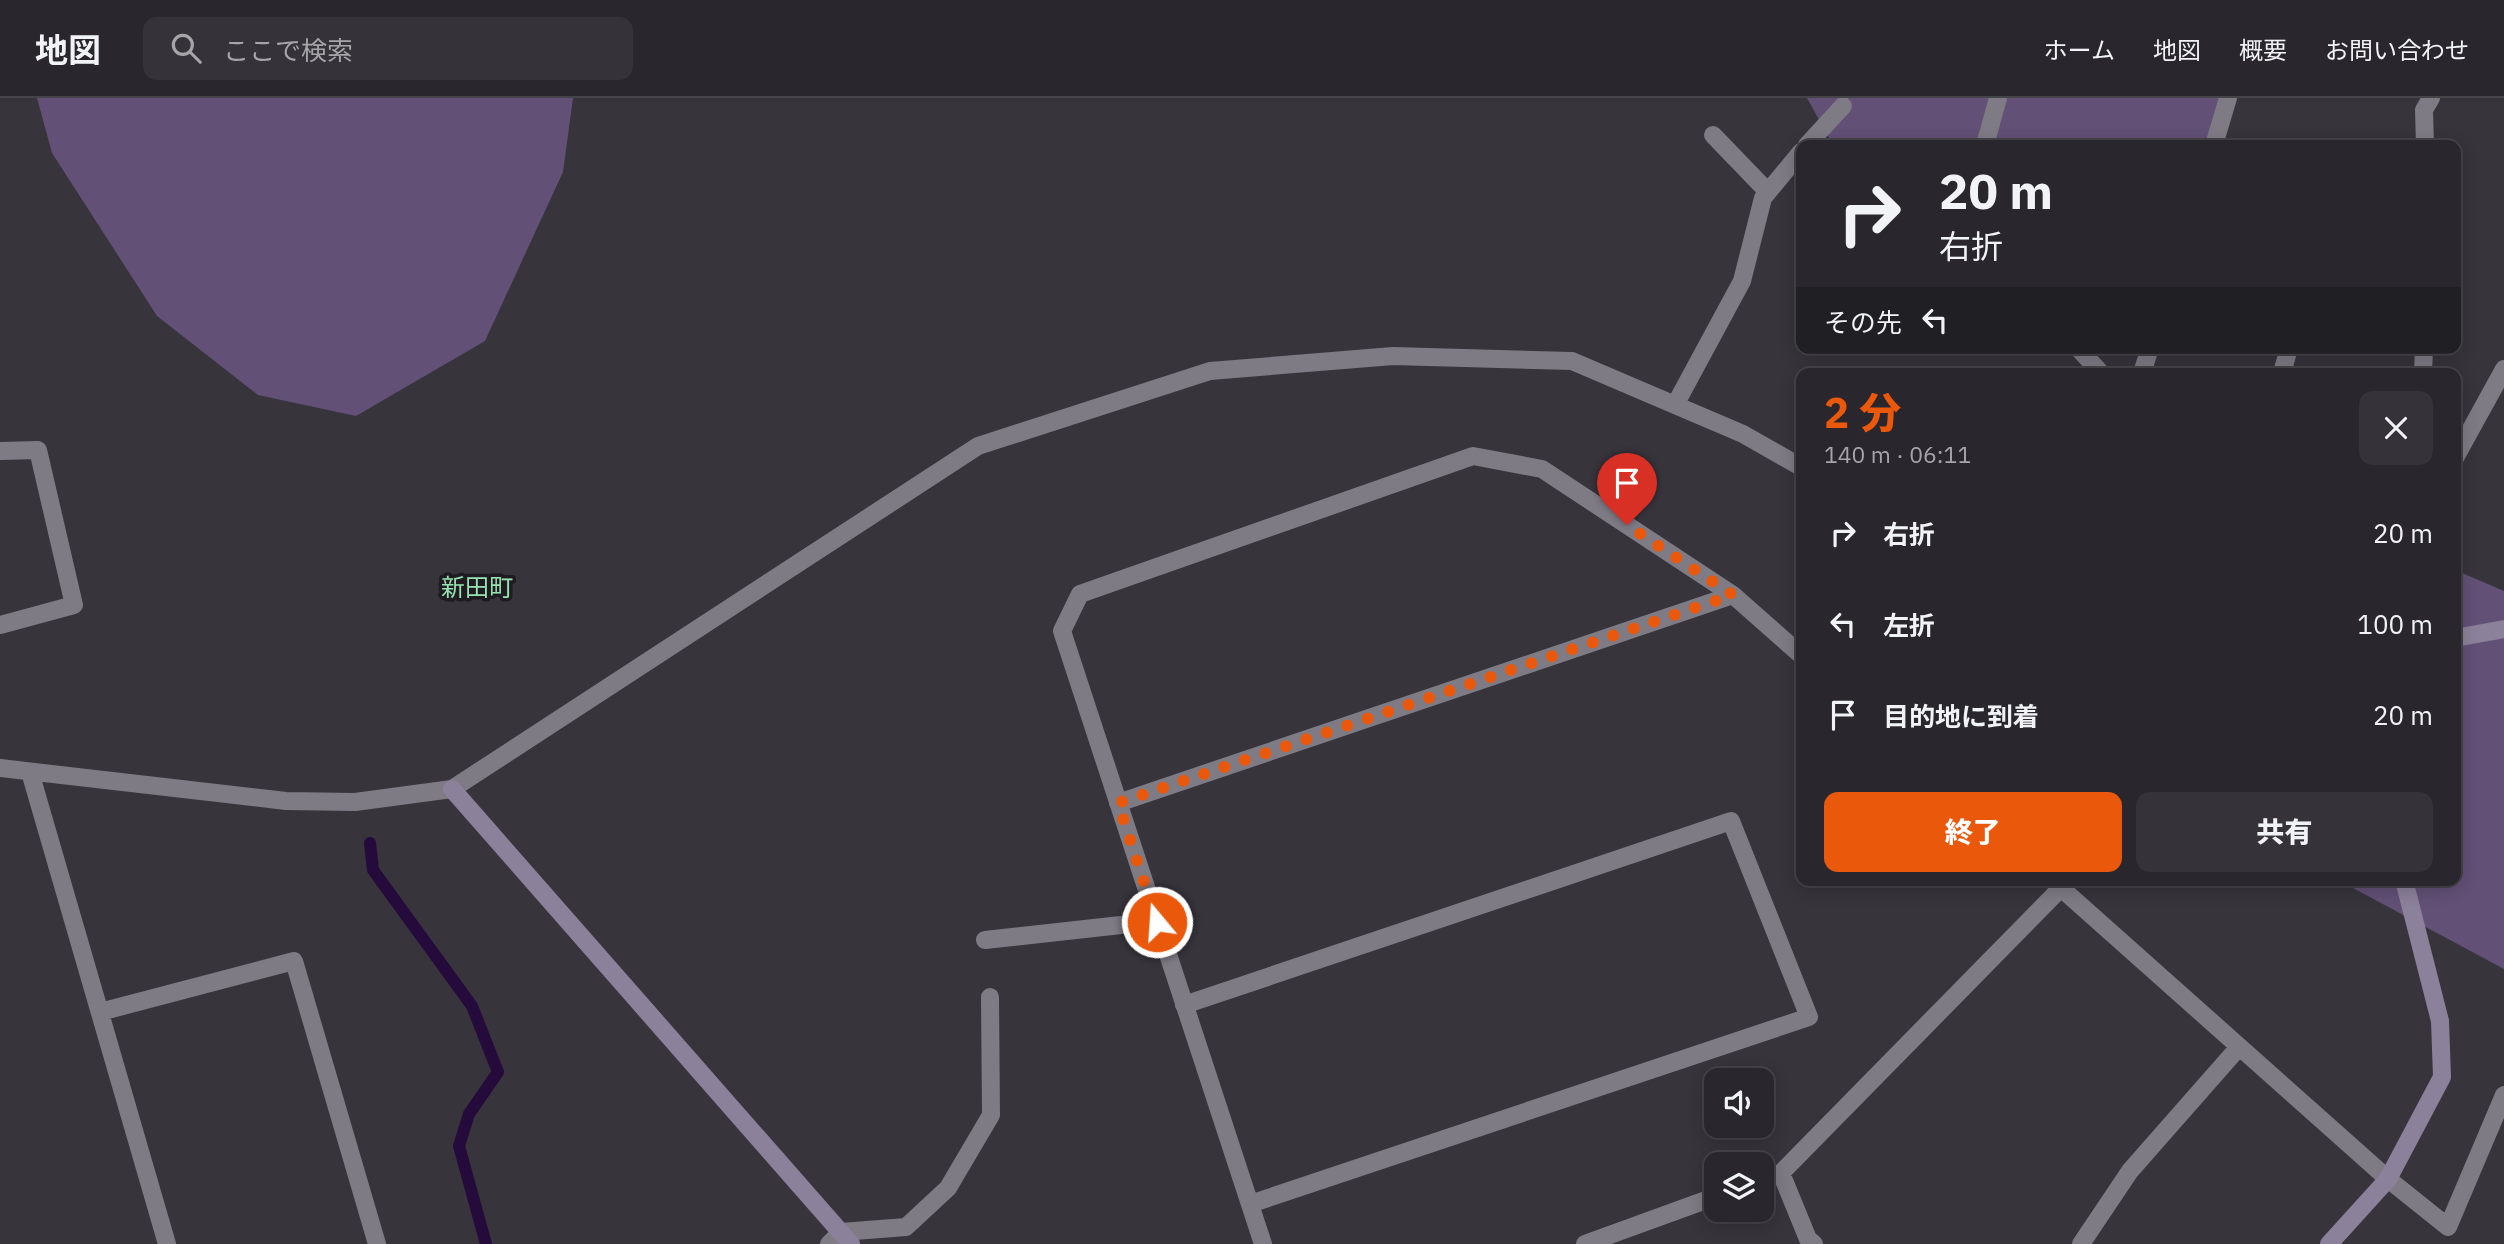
<!DOCTYPE html>
<html lang="ja">
<head>
<meta charset="utf-8">
<style>
  :root { --surface:#29272d; --page:#353339; --text:#f1f3f6; --muted:#a5a5aa; --line:#454449; --accent:#ea580c }
  body { margin:0; font-family:"IBM Plex Sans","Noto Sans JP",sans-serif; background:var(--page); color:var(--text); height:100vh; display:flex; flex-direction:column; font-size:26px; white-space:nowrap }
  * { box-sizing:border-box; margin:0 }
  p { font-size:23px; color:var(--muted) }
  .icon { flex:none; width:38px; height:38px; fill:none; stroke:currentColor; stroke-width:2; stroke-linecap:round; stroke-linejoin:round }
  .map { position:relative; flex:1; overflow:hidden }
  .details { position:absolute; left:1796px; top:270px; width:665px; height:518px; display:flex; flex-direction:column; background:var(--surface); border-radius:14px; box-shadow:0 4px 18px #0003,0 0 0 2px var(--line) }
  .details>* { flex:none }
  .top-card { position:absolute; left:1796px; top:42px; width:665px; height:214px; border-radius:14px; box-shadow:0 4px 18px #0003,0 0 0 2px var(--line); background:#29272d; color:var(--text); overflow:hidden }
  .fabs { position:absolute; left:1704px; top:970px; display:grid; gap:14px }
  .fabs a { display:grid; place-items:center; width:70px; height:70px; border-radius:14px; background:var(--surface); box-shadow:0 4px 18px #0003,0 0 0 2px var(--line); font-size:35px }
  .pin { position:absolute; display:grid; place-items:center; width:60px; height:60px; color:#fff; margin:-72px -30px; border-radius:50% 50% 50% 0; rotate:-45deg; box-shadow:0 0 7px #0007 }
  .pin .icon { rotate:45deg }
  .me { position:absolute; width:77px; margin:-38px; rotate:342deg; stroke-linejoin:round; filter:drop-shadow(0 0 5px #0008) }
  .turn { display:flex; align-items:center; gap:24px; height:147px; padding:0 28px; font-size:32px }
  .turn .icon { width:91px; height:91px; stroke-width:2.5 }
  .turn b { display:block; font-size:49px; line-height:60px }
  .then { display:flex; align-items:center; height:66px; padding:0 28px; background:#0003; gap:14px; font-size:26px }
  .round { display:grid; place-items:center; flex:none; width:74px; height:74px; border-radius:14px; background:var(--page) }
  .head { display:flex; align-items:center; justify-content:space-between; height:119px; padding:0 28px }
  h1 { font-size:42px; font-weight:800; line-height:52px; color:var(--accent) }
  .button { display:flex; gap:14px; margin-top:auto; padding:14px 28px }
  .button a { flex:1; height:80px; border-radius:14px; background:var(--accent); color:#fff; font-size:28px; font-weight:800; line-height:80px; text-align:center }
  .button a+a { background:var(--page); color:var(--text) }
  ul { padding:0; list-style:none }
  li { display:flex; align-items:center; gap:21px; height:91px; padding:0 28px }
  li div { flex:1 }
  li b { display:block; font-size:26px }
  li em { font-style:normal }
  header { display:flex; align-items:center; gap:42px; box-sizing:border-box; height:98px; padding:0 35px; background:var(--surface); border-bottom:2px solid var(--line) }
  header strong { font-size:33px }
  nav { display:flex; gap:38px; margin-inline-start:auto; font-size:24px }
  .search { width:490px; height:63px; background:var(--page); display:flex; align-items:center; gap:18px; box-sizing:border-box; padding:0 24px; border-radius:14px; color:var(--muted); font-size:26px }
  .map>svg:first-child { display:block }
</style>
</head>
<body>
<header>
<strong>地図</strong>
<div class="search"><svg class="icon" aria-label="search" viewBox="0 0 24 24"><circle cx="10" cy="10" r="6"/><path d="M15 15l6 6"/></svg>ここで検索</div>
<nav><a>ホーム</a><a>地図</a><a>概要</a><a>お問い合わせ</a></nav>
</header>
<div class="map">
<svg width="2504" height="1146" viewBox="0 0 2504 1146">
  <rect width="100%" height="100%" fill="#37343c"/>
  <path fill="#625076" d="M37 0H573L563 74 485 243 356 318 258 297 157 218 52 55Z
    M1807 0H2229L2214 47H1833Z
    M2455 472 2504 493V871L2338 782H2455Z"/>
  <g fill="none" stroke-linecap="round" stroke-linejoin="round">
    <path stroke="#250b3c" stroke-width="12" d="M370 745 373 772 472 908 498 974 469 1016 459 1048 486 1146"/>
    <path stroke="#7f7b85" stroke-width="18" d="M1713 37 1768 94
      M1807 47 1843 8
      M1985 47 1998 0
      M2214 47 2228 0
      M2425 47 2424 12 2431 0
      M2078 250 2101 275
      M2142 275 2150 250
      M2282 275 2289 250
      M2423 275 2424 250
      M1675 307 1742 183 1763 100 1801 54
      M0 353 38 352 74 507 0 527
      M2455 360 2504 271
      M0 670 286 703 355 704 452 691 978 348 1210 273 1393 258 1572 263 1743 336 1801 369
      M30 674 167 1146
      M1118 705 1733 497
      M2052 782 2388 1081 2448 1129 2504 997
      M985 842 1157 823
      M1184 907 1731 723 1809 919 1250 1106
      M100 914 294 863 377 1146
      M1781 1075 1808 1141 1814 1146
      M1762 1082 1781 1075 2061 790
      M829 1146 841 1134 906 1129 948 1090 991 1017 990 899
      M1263 1146 1062 533 1080 496 1473 358 1542 371 1733 497 1801 557
      M1585 1146 1717 1098
      M2081 1146 2130 1073 2239 949"/>
    <path stroke="#8c819a" stroke-width="18" d="M2455 540 2504 531
      M452 691 851 1146
      M2329 1146 2388 1081 2442 979 2440 923 2404 782"/>
  </g>
  <g fill="none" stroke-linecap="round" stroke-linejoin="round">
    <path stroke="#ea580c" stroke-width="12" stroke-dasharray="0 21.6" d="M1157 824 1118 705 1733 497 1627 427"/>
  </g>
  <g text-anchor="middle" stroke-width="7" stroke-linejoin="round" paint-order="stroke">
    <g font-size="24" fill="#98e2b2" stroke="#1e1c20">
      <text x="477" y="498">新田町</text>
    </g>
  </g>
</svg>
<div class="fabs">
<a><svg class="icon" aria-label="sound" viewBox="0 0 24 24"><path d="M4 9h4l5-4v14l-5-4H4zM17 9q2 3 0 6"/></svg></a>
<a><svg class="icon" aria-label="layers" viewBox="0 0 24 24"><path d="M12 4l9 5-9 5-9-5zM3 14l9 5 9-5"/></svg></a>
</div>
<div class="pin" style="left:1627px;top:427px;background:#d93025"><svg class="icon" aria-label="arrive" viewBox="0 0 24 24"><path d="M6 21V4h12l-3 4 3 4H6"/></svg></div>
<svg class="me" style="left:1157px;top:824px" viewBox="-20 -20 40 40"><circle r="17" fill="#ea580c" stroke="#fff" stroke-width="3"/><path d="M0-11L8 9 0 5-8 9z" fill="#fff"/></svg>
<div class="top-card">
<div class="turn"><svg class="icon" aria-label="right" viewBox="0 0 24 24"><path d="M7 20v-9h11M14 6l5 5-5 5"/></svg><div><b>20 m</b>右折</div></div>
<div class="then">その先<svg class="icon" aria-label="left" viewBox="0 0 24 24"><path d="M17 20v-9H6M10 6l-5 5 5 5"/></svg></div>
</div>
<section class="details">
<div class="head"><div><h1>2 分</h1><p>140 m · 06:11</p></div><a class="round"><svg class="icon" aria-label="close" viewBox="0 0 24 24"><path d="M6 6l12 12M18 6L6 18"/></svg></a></div>
<ul>
<li><svg class="icon" aria-label="right" viewBox="0 0 24 24"><path d="M7 20v-9h11M14 6l5 5-5 5"/></svg><div><b>右折</b></div><em>20 m</em></li>
<li><svg class="icon" aria-label="left" viewBox="0 0 24 24"><path d="M17 20v-9H6M10 6l-5 5 5 5"/></svg><div><b>左折</b></div><em>100 m</em></li>
<li><svg class="icon" aria-label="arrive" viewBox="0 0 24 24"><path d="M6 21V4h12l-3 4 3 4H6"/></svg><div><b>目的地に到着</b></div><em>20 m</em></li>
</ul>
<div class="button"><a>終了</a><a>共有</a></div>
</section>
</div>
</body>
</html>
